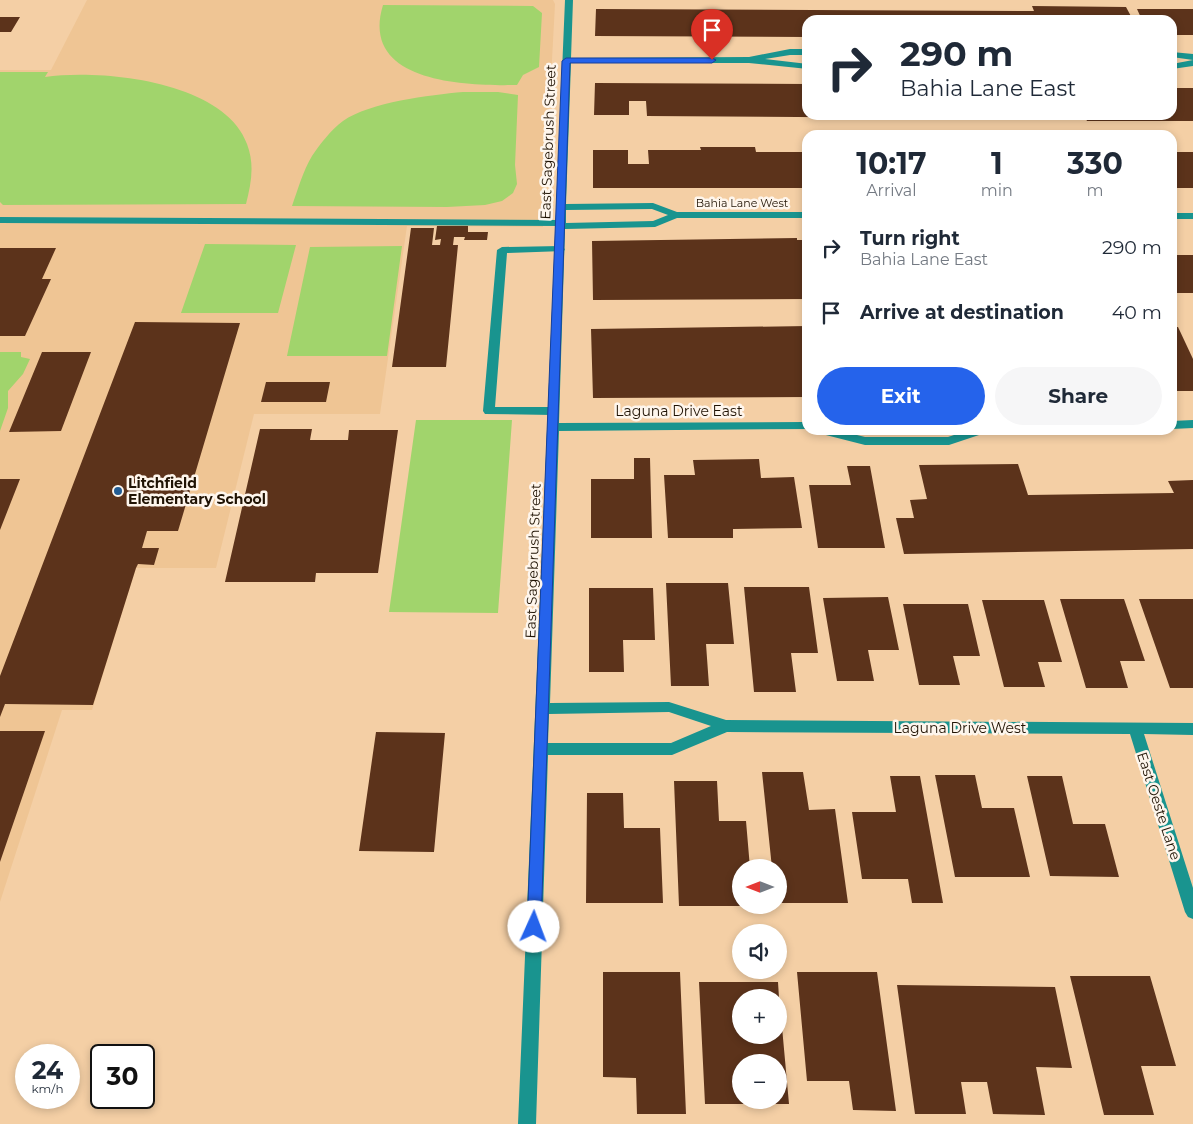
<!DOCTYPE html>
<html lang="en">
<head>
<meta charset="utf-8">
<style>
  :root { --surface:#fff; --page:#f6f6f7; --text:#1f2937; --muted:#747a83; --accent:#2563eb }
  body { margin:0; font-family:Montserrat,sans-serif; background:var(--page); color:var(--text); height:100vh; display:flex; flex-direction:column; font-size:19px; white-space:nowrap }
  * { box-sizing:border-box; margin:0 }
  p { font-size:16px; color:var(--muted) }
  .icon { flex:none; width:28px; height:28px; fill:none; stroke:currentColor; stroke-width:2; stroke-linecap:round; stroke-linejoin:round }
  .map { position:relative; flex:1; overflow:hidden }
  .drawer { position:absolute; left:802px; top:130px; width:375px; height:305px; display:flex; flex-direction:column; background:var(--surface); border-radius:15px; box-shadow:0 2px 8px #0003 }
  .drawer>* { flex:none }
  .hud { position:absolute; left:802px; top:15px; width:375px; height:105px; border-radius:15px; box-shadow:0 2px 8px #0003; background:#fff; color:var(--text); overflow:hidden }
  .needle { width:32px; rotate:270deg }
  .fabs { position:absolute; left:732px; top:859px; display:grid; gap:10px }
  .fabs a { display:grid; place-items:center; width:55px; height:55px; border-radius:50%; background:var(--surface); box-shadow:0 2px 8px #0003; font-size:25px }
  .speed { position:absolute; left:15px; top:1044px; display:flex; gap:10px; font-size:25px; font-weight:700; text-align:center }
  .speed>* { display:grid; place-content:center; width:65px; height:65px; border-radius:50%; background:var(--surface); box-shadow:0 2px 8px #0003; line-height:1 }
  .speed small { font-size:12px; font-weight:400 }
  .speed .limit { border:2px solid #111; border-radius:8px; background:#fff; color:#111 }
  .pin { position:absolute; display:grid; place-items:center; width:42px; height:42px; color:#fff; margin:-51px -21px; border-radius:50% 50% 50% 0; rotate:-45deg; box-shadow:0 0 5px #0007 }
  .pin .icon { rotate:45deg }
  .me { position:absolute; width:55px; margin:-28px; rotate:2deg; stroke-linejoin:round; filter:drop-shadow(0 0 4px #0008) }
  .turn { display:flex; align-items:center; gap:18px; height:105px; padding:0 15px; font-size:22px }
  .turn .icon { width:65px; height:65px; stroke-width:2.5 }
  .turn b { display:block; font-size:35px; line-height:42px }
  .eta { display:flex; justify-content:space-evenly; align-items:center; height:85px; text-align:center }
  .eta b { font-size:30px; font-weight:700; line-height:35px }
  .button { display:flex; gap:10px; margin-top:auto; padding:10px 15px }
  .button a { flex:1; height:58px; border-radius:30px; background:var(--accent); color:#fff; font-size:20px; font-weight:700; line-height:58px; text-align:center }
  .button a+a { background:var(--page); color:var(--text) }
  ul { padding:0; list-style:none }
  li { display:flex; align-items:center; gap:15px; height:65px; padding:0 15px }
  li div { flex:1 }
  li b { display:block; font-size:19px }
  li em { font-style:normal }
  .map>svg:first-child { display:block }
</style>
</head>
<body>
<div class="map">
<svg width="1193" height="1124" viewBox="0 0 1193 1124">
  <rect width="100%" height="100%" fill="#f4cfa5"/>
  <path fill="#efc594" d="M87 0H553L555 4 543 227 407 226 380 414H254L216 568H136L92 710H62L0 902V70H51Z"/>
  <path fill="#a1d46c" d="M383 5 533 6 542 13 539 67 523 75 517 85C466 86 359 83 383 5Z
    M0 72H48L45 77C102 69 224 81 247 144 255 165 251 184 246 204L3 205 0 202Z
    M463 92H498L518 95 515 165 517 184 513 193 502 201 485 205 447 207 292 206C298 189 303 171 312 156 320 144 331 130 343 121 370 102 430 95 463 92Z
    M205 244 296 245 278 313H181Z
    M402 246 387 356H287L310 247Z
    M0 352H21V357L30 359 23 374 8 391V408L0 431Z
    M416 420H512L498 613 389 612Z"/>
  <path fill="#5c331b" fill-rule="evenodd" d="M1032 6 1126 7 1133 20H808V37L595 36 596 9 1034 11Z
    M1137 9H1193V35H1172V20H1142Z
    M0 17H20L11 32H0Z
    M595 83 808 84V115H1074L1076 119 647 116 646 101H629V115H594Z
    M1172 88H1193V121H1087L1084 115H1172Z
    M700 147H755L756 152H808V188H593V150H628V164H649L648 150H701Z
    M1172 152H1193V188H1172Z
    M437 226H468V232H488L487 240H464L465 237H454L453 245H458L446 367H392L411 228H434L432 245H440L441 239 435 240Z
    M797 238V240H808V299L593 300 592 241Z
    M0 248H56L42 279H51L25 336H0Z
    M1172 255H1193V293H1172Z
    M135 322 240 323 178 531H147L142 548H159L154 565 138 564 136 568 93 705 5 704 0 717V676Z
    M808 326V397L593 398 591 329Z
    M1172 327H1178L1193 359V391H1172Z
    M42 352H91L61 431 9 432Z
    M266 382H330L326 402H261Z
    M260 429H312L310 440H348L349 430H398L378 573H316L315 582H225Z
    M634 458H650L652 538H591V479H634Z
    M759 459 761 478 794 477 802 528 733 529V538H668L664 475H695L693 460Z
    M1018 464 1028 495 1174 493 1168 481 1193 480V549L904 554 896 518H914L910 500 927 499 919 465Z
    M847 466H870L885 548H818L809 485H851Z
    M0 479H20L0 530Z
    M666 583H728L734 644H706L709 686H671Z
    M744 587H809L818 653H791L796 692H754Z
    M589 588H653L655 640H623L624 672H589Z
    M888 597 899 650H868L874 681H837L823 598Z
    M1060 599H1124L1145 661H1120L1128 688H1086Z
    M1139 599H1193V688H1170Z
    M982 600H1044L1062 662H1038L1045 687H1004Z
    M903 604H968L980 656H953L960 685H919Z
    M0 731H45L0 862Z
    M376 732 445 733 434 852 359 851Z
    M762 772H803L809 810 835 809 848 903H779V868H772Z
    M935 775H975L982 808H1014L1030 877H955Z
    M890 776H920L943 903H912L908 879H862L852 812H896Z
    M1027 776H1062L1073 824H1105L1119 877 1050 876Z
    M674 781H717L719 821H746L750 868H741V906H679Z
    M587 793H623L624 828H660L663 903H586Z
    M603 972H680L686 1114H637L636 1078 603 1077Z
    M797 972H877L896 1111 853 1110 849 1081H807Z
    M1070 976H1150L1176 1066H1141L1154 1115H1104Z
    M699 982H778L779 998H741V1035H779L780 1005 789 1104H705ZM741 1062H779V1100H741Z
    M897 985 1055 987 1072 1068 1036 1067 1045 1115 993 1114 987 1082H961L966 1114H915Z"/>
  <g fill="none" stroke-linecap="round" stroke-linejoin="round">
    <path fill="#19948f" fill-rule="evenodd" d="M0 217 561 220 566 223 561 226 0 223Z
      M560 246 565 249 564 251 507 253 495 407H553L559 411 553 415 485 414 483 411 497 250 502 247Z"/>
    <path fill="#19948f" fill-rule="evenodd" d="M565 0H573L571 58 749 57 790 49H808V55H790L765 59 808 64V69L749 63H571L566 204 653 203 677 212H808V218H677L655 227 565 229 559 423 805 422 808 423V429L559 431 550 703 669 702 726 720 1193 723V735L1144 734 1193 888V919L1188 917 1185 912 1130 734 727 732 672 755H548L536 1124H518ZM652 209 668 215 653 221 566 223V210ZM669 712 711 726 671 743H548L549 714Z
      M1172 52 1193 54V60L1172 57Z
      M1193 60V66L1172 69V64Z
      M1172 213H1193V219H1172Z
      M1193 420V428L1172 429V421Z
      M816 430H837L865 437H948L969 430H987L985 433 949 445H865L818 433Z"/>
  </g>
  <path fill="#2563eb" stroke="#184099" d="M566 58H712L716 60 712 63H570L541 927 539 931 534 933 529 931 527 927 562 61Z"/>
  <circle fill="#235d94" stroke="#fef6ed" stroke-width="2" cx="118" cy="491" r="5"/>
  <g text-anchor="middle" stroke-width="5" stroke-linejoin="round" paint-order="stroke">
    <g font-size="11" fill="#201304" stroke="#fef6ed">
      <text x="742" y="207">Bahia Lane West</text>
    </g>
    <g font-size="14" fill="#201304" stroke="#fef6ed">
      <text transform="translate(548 142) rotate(-88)" y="5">East Sagebrush Street</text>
      <text x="679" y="416">Laguna Drive East</text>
      <text transform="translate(533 561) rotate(-88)" y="5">East Sagebrush Street</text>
      <text x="960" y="733">Laguna Drive West</text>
      <text transform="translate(1159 806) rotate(72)" y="5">East Oeste Lane</text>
    </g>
    <g font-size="14" font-weight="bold" fill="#201304" stroke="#fef6ed" text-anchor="start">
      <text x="128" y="488">Litchfield<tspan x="128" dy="16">Elementary School</tspan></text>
    </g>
  </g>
</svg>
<div class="fabs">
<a><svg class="needle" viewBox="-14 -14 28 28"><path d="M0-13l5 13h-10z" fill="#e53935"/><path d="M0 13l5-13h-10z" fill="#747a83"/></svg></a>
<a><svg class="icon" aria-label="sound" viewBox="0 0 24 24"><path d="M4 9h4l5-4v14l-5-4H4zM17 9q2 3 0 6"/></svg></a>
<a>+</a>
<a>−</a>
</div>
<div class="speed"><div>24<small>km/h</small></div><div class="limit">30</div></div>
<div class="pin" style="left:712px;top:60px;background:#d93025"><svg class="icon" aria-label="arrive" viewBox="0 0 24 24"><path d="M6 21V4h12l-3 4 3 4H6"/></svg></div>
<svg class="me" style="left:534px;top:927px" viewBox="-20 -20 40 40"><circle r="19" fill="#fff"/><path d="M0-13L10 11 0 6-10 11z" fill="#2563eb"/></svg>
<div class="hud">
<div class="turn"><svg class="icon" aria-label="right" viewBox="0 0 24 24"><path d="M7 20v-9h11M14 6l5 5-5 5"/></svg><div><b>290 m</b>Bahia Lane East</div></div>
</div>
<section class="drawer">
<div class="eta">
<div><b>10:17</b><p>Arrival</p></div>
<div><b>1</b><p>min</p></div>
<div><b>330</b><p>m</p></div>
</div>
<ul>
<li><svg class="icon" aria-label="right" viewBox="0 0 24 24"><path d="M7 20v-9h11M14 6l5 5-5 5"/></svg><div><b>Turn right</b><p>Bahia Lane East</p></div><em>290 m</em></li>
<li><svg class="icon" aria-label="arrive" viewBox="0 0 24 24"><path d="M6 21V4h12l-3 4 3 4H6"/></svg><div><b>Arrive at destination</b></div><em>40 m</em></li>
</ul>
<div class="button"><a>Exit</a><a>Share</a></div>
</section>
</div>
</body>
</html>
